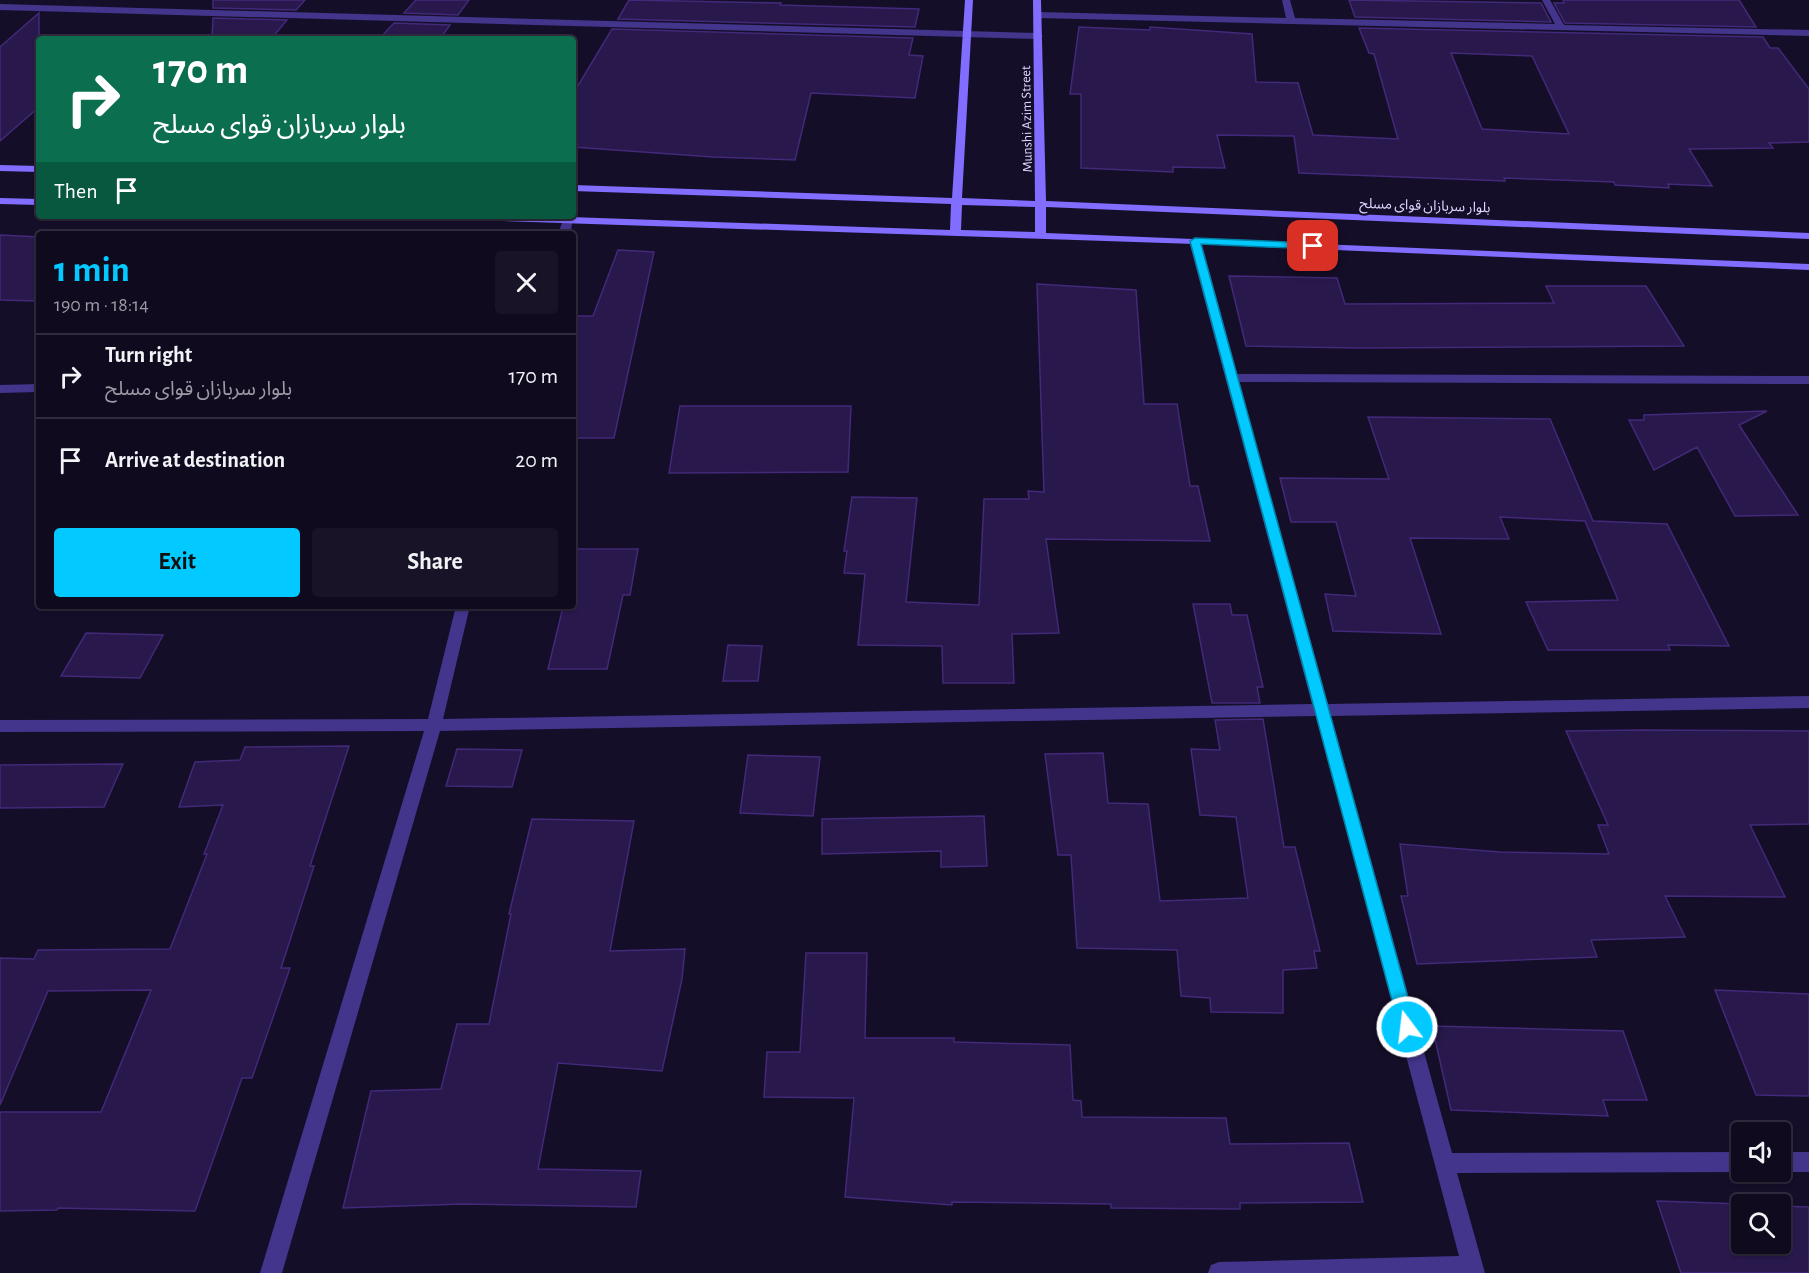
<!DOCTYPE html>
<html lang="en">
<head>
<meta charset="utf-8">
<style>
  :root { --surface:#100a1f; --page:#191328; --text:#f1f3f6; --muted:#9c9aa4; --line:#302b3d; --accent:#02c9ff }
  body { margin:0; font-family:"Alegreya Sans","Noto Sans Arabic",sans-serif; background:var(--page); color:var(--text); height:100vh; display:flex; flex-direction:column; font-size:22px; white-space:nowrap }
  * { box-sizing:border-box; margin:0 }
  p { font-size:20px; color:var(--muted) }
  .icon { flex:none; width:33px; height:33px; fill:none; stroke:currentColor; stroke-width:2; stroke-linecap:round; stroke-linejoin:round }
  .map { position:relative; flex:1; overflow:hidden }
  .side { position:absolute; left:36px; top:231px; width:540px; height:378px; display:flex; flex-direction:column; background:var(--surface); border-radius:6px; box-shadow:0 2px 4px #0004,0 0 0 2px var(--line) }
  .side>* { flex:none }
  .hud { position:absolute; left:36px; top:36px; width:540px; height:183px; border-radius:6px; box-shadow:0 2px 4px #0004,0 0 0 2px var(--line); background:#0b6e4f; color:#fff; overflow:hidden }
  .fabs { position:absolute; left:1731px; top:1122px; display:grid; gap:12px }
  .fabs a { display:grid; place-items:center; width:60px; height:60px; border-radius:6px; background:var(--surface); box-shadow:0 2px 4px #0004,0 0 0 2px var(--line); font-size:30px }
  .pin { position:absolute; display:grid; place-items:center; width:51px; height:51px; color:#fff; margin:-26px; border-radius:12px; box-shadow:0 3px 9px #0006 }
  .me { position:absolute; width:66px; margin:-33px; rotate:345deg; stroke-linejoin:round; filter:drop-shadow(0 0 4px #0008) }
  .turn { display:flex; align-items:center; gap:21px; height:126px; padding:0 18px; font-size:27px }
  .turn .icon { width:78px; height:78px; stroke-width:2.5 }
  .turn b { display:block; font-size:42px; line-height:51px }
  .then { display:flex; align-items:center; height:57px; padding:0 18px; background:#0003; gap:12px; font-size:22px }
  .round { display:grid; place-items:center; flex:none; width:63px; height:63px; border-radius:6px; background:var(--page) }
  .summary { display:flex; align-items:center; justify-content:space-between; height:102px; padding:0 18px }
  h1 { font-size:36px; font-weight:600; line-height:45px; color:var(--accent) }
  .primary-button { display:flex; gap:12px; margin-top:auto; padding:12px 18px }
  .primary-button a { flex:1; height:69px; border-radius:6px; background:var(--accent); color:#111; font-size:24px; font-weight:600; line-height:69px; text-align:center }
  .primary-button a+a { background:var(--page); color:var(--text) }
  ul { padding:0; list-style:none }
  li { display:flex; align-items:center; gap:18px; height:84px; padding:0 18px; border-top:2px solid var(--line) }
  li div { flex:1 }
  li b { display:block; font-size:22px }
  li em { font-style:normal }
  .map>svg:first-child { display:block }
</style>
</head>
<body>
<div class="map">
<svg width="1809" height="1273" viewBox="0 0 1809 1273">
  <rect width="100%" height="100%" fill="#150e29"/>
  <path fill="#28184b" stroke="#422979" stroke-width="1.5" fill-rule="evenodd" d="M213 0H305L296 10 213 8Z
    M416 0H469L458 15 404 13Z
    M629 0 781 3 780 5 919 9 915 27 618 19Z
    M1349 0 1541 3 1551 22 1355 17Z
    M1563 0H1739L1756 27 1565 23 1554 3H1564Z
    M39 13V107L0 141V47Z
    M213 18 287 20 271 39H212Z
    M394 23 450 25 440 39H379Z
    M1079 27 1150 30V27L1252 34 1256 82 1298 83 1313 135 1398 139 1374 54 1369 53 1359 28 1763 37 1770 48H1778L1809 89V142L1769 143 1773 148 1689 149 1712 186 1668 184 1669 188 1615 185 1614 182 1504 178 1505 181 1299 173 1294 136 1217 135 1225 168 1173 167V172L1081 168V94H1070ZM1451 53 1532 56 1569 134 1482 129Z
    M612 29 913 38 909 55 923 56 915 98 811 93 795 160 713 157 573 147V94Z
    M0 235 39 237V301L0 300Z
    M618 250 654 252 614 438H573V316H593Z
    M1229 276 1337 278 1345 304 1554 303 1546 286H1646L1684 346 1359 348 1246 346Z
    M1037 284 1136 290 1144 404H1177L1190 486H1198L1210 541 1046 539 1059 633 1012 634 1014 683H943L942 646 858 645 865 574 844 573 847 551H844L852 497 917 498 906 602 979 605 984 499H1029L1028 491 1044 492Z
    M680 406H851L848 472 669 473Z
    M1767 411 1739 425 1798 515 1735 516 1697 447 1654 470 1629 420H1644V415Z
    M1368 417 1550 419 1593 521 1667 524 1729 646 1668 645 1670 650H1548L1526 602 1618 600 1585 521 1500 517 1509 539 1410 538 1441 634 1333 631 1325 594 1356 596 1336 522H1291L1280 478 1389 479Z
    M573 549H638L630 595H623L607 669H548L563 607 573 608Z
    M1193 604H1230L1232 615H1247L1263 687H1257L1260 703H1212Z
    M86 633 163 635 140 678 61 676Z
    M728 645 762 646 758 681H723Z
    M1263 719 1284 847H1295L1320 951H1314L1317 968 1283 970V1013L1211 1012 1210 998 1181 996 1177 950 1077 948 1071 855H1058L1045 754 1103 753 1108 803 1148 804 1160 901 1248 898 1236 817 1200 815 1191 749 1220 750 1215 720Z
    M1641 730 1809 731V824L1750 825 1785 897 1665 896 1685 937 1591 940 1597 957 1417 964 1401 896H1408L1400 844 1500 852 1609 854 1598 825H1608L1566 731Z
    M349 746 310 866H314L281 968H290L252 1078H242L195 1211 58 1208 57 1210 0 1211V1112H101L151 990 48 991 0 1105V958L34 959 38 950 170 949 207 854H204L223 805 179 807 195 762 240 760 245 747Z
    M457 749 522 750 512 787 446 786Z
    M748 755 820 757 813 816 740 813Z
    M123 764 104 807 0 808V765Z
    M984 816 987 866 941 867V851L822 854V819Z
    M532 819 634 821 610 951 685 949 682 979 662 1071 558 1063 538 1169 641 1171 636 1207 463 1204 343 1208 371 1091 441 1089 457 1024H489L511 914H509Z
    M806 953H867L865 1038H954V1042L1070 1045 1073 1100 1081 1101 1082 1117 1226 1118 1230 1144 1349 1143 1363 1202 1240 1203V1209L1111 1208V1204L952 1202V1205L845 1197 854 1098 764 1097 767 1052H800Z
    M1715 990 1809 994V1096L1756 1095Z
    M1432 1026 1623 1031 1647 1100H1603L1608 1116 1451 1110Z
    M1657 1201 1743 1204H1742V1244H1780V1206L1809 1207V1273H1681Z"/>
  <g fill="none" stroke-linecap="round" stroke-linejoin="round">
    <path fill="#42358b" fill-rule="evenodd" d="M1282 0H1290L1295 18 1555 24 1542 0H1550L1564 25 1809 30V36L1038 18 1034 15 1038 12 1286 18Z
      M0 4 1038 33 1043 36 1038 39 0 10Z
      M568 217 573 220 570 234H558L563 220Z
      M1195 238 1201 241 1237 374 1809 376V384L1239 382 1328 704 1809 696V708L1331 716 1452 1153 1742 1152V1172H1743L1457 1173 1485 1273H1208L1211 1265 1219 1262 1459 1256 1316 716 440 731 282 1273H260L424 731 0 732V720L428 719 456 606H470L443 719 1312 704 1189 241Z
      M39 384V392L0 393V385Z
      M1780 1152H1809V1172H1779H1780Z"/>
    <path fill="#816dff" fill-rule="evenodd" d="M965 0H973L962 198 1035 201 1033 0H1041L1046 201 1809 233V239L1046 207V233L1809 264V270L1195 244 443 219 438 216H541L950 230 951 204 573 191V185L952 198ZM962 205 1035 207V232L961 230Z
      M0 165 39 166V172L0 171Z
      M0 198 39 199V205L0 204Z"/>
  </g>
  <path fill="#02c9ff" stroke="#0183a6" stroke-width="1.5" d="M1195 238 1313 243 1318 246 1313 249 1201 244 1416 1027 1413 1033 1407 1035 1401 1033 1399 1027 1190 241Z"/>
  <g text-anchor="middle" stroke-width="4.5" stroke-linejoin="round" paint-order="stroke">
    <g font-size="14" fill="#dfd6ff" stroke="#150e29">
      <text transform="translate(1026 119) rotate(-91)" y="5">Munshi Azim Street</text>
      <text transform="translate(1425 205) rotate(2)" y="5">بلوار سربازان قوای مسلح</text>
    </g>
  </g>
</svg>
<div class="fabs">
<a><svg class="icon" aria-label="sound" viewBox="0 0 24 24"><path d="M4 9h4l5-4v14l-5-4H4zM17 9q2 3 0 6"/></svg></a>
<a><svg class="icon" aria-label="search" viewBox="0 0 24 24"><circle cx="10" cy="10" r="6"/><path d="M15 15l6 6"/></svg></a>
</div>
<div class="pin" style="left:1313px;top:246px;background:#d93025"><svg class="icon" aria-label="arrive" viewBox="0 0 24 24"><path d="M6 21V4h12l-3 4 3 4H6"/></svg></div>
<svg class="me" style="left:1407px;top:1027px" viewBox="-20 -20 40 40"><circle r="17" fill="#02c9ff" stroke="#fff" stroke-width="3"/><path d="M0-11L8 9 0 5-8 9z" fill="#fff"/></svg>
<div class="hud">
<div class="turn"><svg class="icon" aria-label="right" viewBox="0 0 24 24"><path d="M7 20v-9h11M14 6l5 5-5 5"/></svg><div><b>170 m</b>بلوار سربازان قوای مسلح</div></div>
<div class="then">Then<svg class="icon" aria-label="arrive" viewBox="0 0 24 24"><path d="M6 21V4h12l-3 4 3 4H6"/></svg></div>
</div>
<section class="side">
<div class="summary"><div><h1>1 min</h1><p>190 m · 18:14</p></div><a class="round"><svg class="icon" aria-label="close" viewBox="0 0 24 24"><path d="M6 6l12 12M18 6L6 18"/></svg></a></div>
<ul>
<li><svg class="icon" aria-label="right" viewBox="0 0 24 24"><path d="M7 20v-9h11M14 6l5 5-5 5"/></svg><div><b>Turn right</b><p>بلوار سربازان قوای مسلح</p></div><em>170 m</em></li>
<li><svg class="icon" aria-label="arrive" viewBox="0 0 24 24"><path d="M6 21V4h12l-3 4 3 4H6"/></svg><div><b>Arrive at destination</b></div><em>20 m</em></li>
</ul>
<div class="primary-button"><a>Exit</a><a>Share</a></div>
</section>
</div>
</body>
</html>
